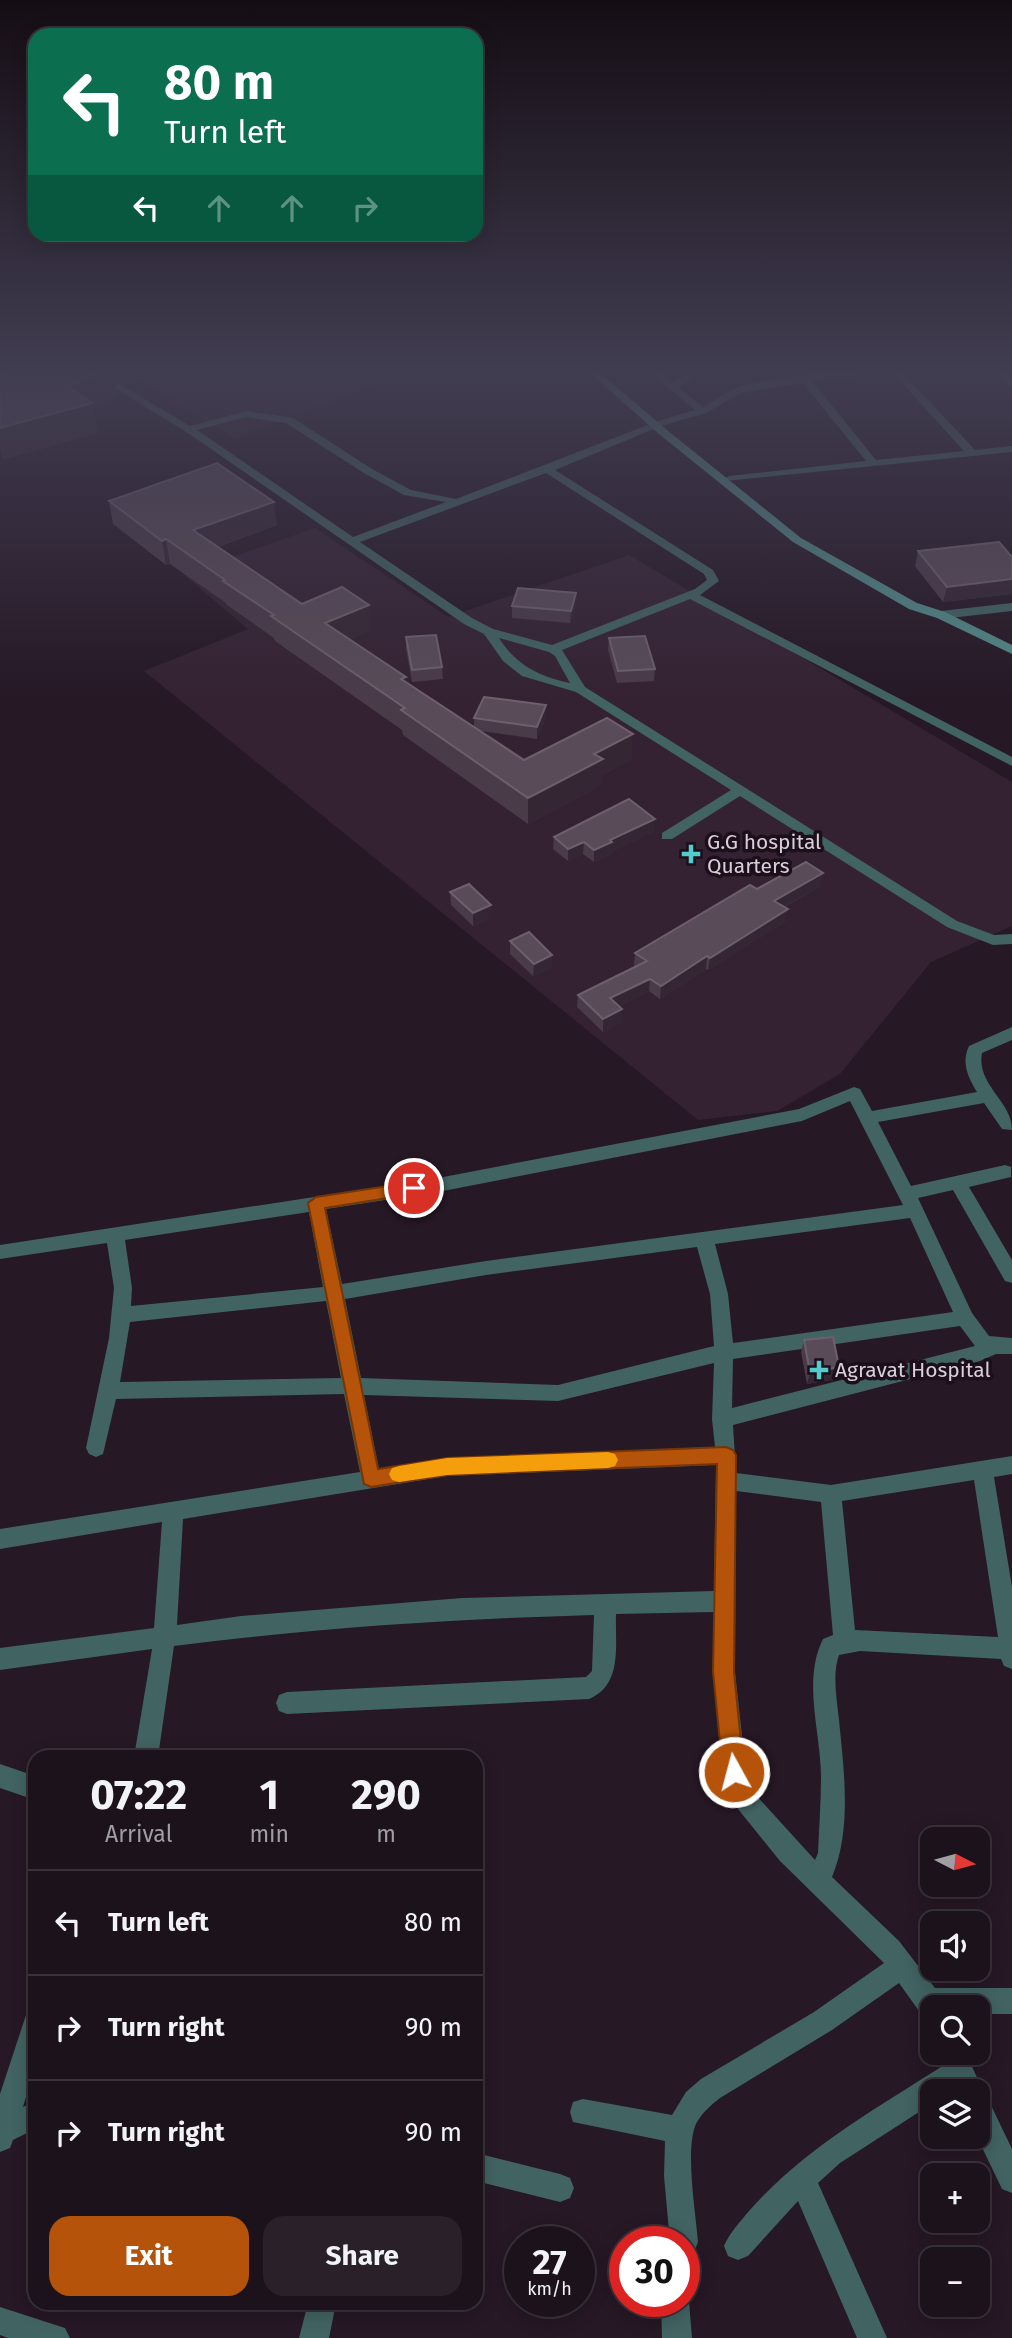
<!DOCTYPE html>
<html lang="en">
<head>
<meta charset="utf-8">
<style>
  :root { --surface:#1c121c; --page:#292029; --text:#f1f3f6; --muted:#a09ea3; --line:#3a323b; --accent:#b45309 }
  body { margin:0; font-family:"Fira Sans",sans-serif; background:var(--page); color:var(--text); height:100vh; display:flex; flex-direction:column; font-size:26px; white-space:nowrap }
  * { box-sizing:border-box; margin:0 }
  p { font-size:23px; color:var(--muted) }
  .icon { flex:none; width:38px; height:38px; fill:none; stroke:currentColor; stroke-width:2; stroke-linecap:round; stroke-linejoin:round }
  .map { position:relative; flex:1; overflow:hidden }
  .panel { position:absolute; left:28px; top:1750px; width:455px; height:560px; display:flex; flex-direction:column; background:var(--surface); border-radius:21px; box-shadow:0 4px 18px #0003,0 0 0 2px var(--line) }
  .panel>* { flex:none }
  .hud { position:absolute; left:28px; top:28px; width:455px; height:214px; border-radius:21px; box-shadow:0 4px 18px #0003,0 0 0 2px var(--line); background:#0b6e4f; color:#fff; overflow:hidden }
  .needle { width:46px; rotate:96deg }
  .buttons { position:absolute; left:920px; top:1827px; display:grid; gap:14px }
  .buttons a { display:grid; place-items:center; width:70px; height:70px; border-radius:14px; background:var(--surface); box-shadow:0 4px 18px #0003,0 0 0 2px var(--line); font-size:35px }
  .speed { position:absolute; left:504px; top:2226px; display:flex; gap:14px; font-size:35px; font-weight:700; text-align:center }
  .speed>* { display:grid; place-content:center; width:91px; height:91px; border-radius:50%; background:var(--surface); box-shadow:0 4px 18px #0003,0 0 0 2px var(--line); line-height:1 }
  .speed small { font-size:18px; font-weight:400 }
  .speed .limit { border:10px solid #d22; background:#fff; color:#111 }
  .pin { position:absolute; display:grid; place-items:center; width:60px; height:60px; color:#fff; margin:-30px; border:4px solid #fff; border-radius:50%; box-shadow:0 2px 7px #0007 }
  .me { position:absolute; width:77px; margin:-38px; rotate:353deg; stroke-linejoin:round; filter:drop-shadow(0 0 5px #0008) }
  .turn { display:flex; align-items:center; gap:24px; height:147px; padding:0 21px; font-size:32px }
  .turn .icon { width:91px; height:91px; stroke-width:2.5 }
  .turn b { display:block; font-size:49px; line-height:60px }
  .lanes { display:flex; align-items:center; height:66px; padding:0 21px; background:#0003; justify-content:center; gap:35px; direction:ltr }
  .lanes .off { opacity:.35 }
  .eta { display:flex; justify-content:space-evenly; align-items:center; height:119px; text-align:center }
  .eta b { font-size:42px; font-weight:700; line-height:49px }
  .action { display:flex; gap:14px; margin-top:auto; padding:14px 21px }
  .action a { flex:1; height:80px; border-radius:21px; background:var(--accent); color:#fff; font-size:28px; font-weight:700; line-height:80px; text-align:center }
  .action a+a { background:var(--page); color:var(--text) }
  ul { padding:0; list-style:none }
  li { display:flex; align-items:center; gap:21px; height:105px; padding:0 21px; border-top:2px solid var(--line) }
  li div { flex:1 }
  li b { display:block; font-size:26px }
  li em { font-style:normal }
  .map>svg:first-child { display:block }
</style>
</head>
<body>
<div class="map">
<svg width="1012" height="2338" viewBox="0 0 1012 2338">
  <rect width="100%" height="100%" fill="#261825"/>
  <path fill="#342232" d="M125 372H406L235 438Z
    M315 528 448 617 629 555 1012 782V926L931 962 840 1074 777 1111 698 1120 144 671 248 629 183 574Z"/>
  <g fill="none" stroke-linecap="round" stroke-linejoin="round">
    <path fill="#416362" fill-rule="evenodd" d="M88 372H99L190 426 246 411 293 418 372 469 411 490 456 499 658 421 695 410 649 372H660L672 382 682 377 684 372H694L689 381 678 387 703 407C714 401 725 393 736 388 773 375 831 372 871 372L866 375 812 381 876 460 964 451 892 372H902L975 450 1012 446V452L725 481 724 479 729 476 866 461 803 383 741 393 706 413 661 426 555 470 713 570 719 581 700 595 1012 757V766L690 599 562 650 585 687 957 921 994 935 1012 934V944L993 945 947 927 740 796 672 839H662V833L731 790 576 692 522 676 503 661 484 634 464 624 185 431ZM246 417 286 423 364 473 404 495 446 502 353 537 197 430ZM546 473 704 574 707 580 695 589 552 645 493 629 472 618 360 542ZM499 638 549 652 555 656 570 683C539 676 517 666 499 638Z
      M994 372H1004L1012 380V388Z
      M1012 603V611L941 619 935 615 941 611Z
      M1012 1027V1040L982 1053C976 1085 1012 1101 1012 1130L1002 1129 984 1103 878 1122 911 1186 1005 1165 1011 1167V1177L969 1187 1012 1260V1283L1005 1281 953 1190 918 1198 972 1313 989 1336 1012 1338V1354H996L980 1361 733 1425 736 1473 831 1485 1012 1456V1474L994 1477 1012 1587V1669L1004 1666 1001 1659 860 1651 839 1655C832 1674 837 1700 839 1720 844 1771 852 1829 832 1877L899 1941 935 1988H1012V2014H978V2007H933V2022L924 2018 899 1983 832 2030 720 2098C711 2105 703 2112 697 2122 684 2145 696 2214 698 2242L694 2252 684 2256V2242H670L664 2176 665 2141 573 2122 570 2112 573 2102 583 2099 672 2115 686 2092 701 2079 814 2012 884 1963 780 1861 738 1809 722 1772 713 1672 714 1612 616 1614C615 1645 623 1685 589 1699L287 1714 279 1711 276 1703 279 1695 287 1692 586 1677 592 1671 594 1615C453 1619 314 1628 174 1646L158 1757H134L152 1649 0 1670V1648L154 1628 162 1522 0 1549V1529L360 1472 344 1394 116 1399 103 1454 96 1457 89 1454 86 1448 109 1338 114 1288 107 1243 0 1259V1245L438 1178 799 1109 854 1087 860 1089 872 1111 977 1092C968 1077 961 1063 969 1046ZM850 1101 903 1205 486 1261 342 1284 326 1209 438 1192 802 1121ZM309 1212 323 1287 131 1306 132 1288 125 1240ZM910 1218 953 1312 733 1343 728 1294 715 1244ZM697 1247 710 1294 714 1346 558 1385 361 1378 345 1299 486 1275ZM326 1301 341 1378 120 1382 130 1322ZM960 1326 975 1346 732 1408 733 1359ZM714 1363 712 1419 715 1447 447 1458 379 1469 364 1395 558 1401ZM716 1465 714 1591 462 1598 241 1616 177 1625 183 1519 447 1476ZM974 1480 998 1637 855 1630 842 1501ZM736 1491 821 1502 833 1635 823 1639C802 1681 821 1733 821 1777 821 1802 819 1828 818 1853L815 1860 754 1793 746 1772 735 1672Z
      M0 1764 35 1776V1800L0 1788Z
      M35 2011V2067L23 2107 35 2102V2129L13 2140 10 2148 0 2152V2094L26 2015Z
      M939 2053H966L983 2091 981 2097 988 2099 1012 2149V2193L1002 2189 977 2137 978 2091H956L955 2089 951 2091H933V2103L840 2163 818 2183 887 2338H857L798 2201 748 2256 738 2260 728 2256 724 2246C730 2232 740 2222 749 2211 805 2148 874 2110 944 2065Z
      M476 2153 560 2174 570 2178 574 2188 570 2198 560 2202 476 2181Z
      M684 2290 689 2301 692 2338H662L661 2301H684Z
      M308 2303H336L329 2338H299Z
      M0 2307 65 2328 70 2338H8L0 2335Z"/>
    <path fill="#528b89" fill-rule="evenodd" d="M589 372H599L667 430 801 538 917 603 945 612 1012 645V654L937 618 909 609 793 542 659 434Z"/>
  </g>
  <path fill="#4a3b49" d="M109 501 277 525 218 547 302 604 370 630 349 639 406 681 474 727V718L546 717 537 739 481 731 524 760 632 759 602 775 601 785 528 824 403 735 402 730 275 641 274 638 227 605 226 603 170 564 166 565 113 524Z
    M918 551 1012 557V594L943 602 915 566Z
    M576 593V605L570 623 512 618V606Z
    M406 637 442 667 443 679 412 682 406 649Z
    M609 638 655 669 654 681 617 683 608 650Z
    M654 831 612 851 611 854 594 862 583 854 568 861 553 849 554 837Z
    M821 886 784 907 785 922 708 970 706 969 660 999 649 991 619 1006 622 1022 603 1032 577 1007 578 995 636 967 634 965 635 953 757 889Z
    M450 892 491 918 473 926 451 905Z
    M510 941 552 955V967L533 976 510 954Z
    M804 1340 836 1379 807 1384 801 1352Z"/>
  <path fill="#352634" d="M104 372H113L118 398 93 408 98 433 3 460 0 449V428L67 386Z
    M274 502 277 525 197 554 193 530Z
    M166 539 170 564 166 565 162 541Z
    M1012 579V594L943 602 947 587Z
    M576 593V605L570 623 571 611Z
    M369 605 370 630 327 648 325 623Z
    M546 705V717L537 739V727Z
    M633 734 632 759 602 775 601 785 528 824V798L594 754Z
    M655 819 654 831 612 851 611 854 594 862V850L610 840Z
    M584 842 583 854 568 861V849Z
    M823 873 821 886 772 913 774 901Z
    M491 905V918L473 926V913Z
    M788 909 785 922 708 970 710 958Z
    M552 955V967L533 976 534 964Z
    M707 956 706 969 660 999 661 986Z
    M650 979 649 991 609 1011 610 998Z
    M622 1009V1022L603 1032V1019Z
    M839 1367 836 1379 807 1384 810 1373Z"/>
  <path fill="#594b58" stroke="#6d606c" stroke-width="2" d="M0 372H104L67 386 92 403 0 428Z
    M217 463 274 502 193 530 302 604 342 587 369 605 325 623 406 677 401 679 524 760 607 718 633 734 594 754 603 759 528 798 401 710 405 708 271 616 274 615 223 581 225 580 166 539 162 541 109 501Z
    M999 542 1012 557V579L947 587 918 551Z
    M518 588 576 593 571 611 512 606Z
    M436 635 442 667 412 670 406 637Z
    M645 636 655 669 618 671 609 638Z
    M484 697 546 705 537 727 474 718Z
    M629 799 655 819 610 840 612 842 594 850 584 842 568 849 554 837Z
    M806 862 823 873 774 901 788 909 710 958 707 956 661 986 650 979 610 998 622 1009 603 1019 578 995 647 961 635 953 750 885 757 889Z
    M469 884 491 905 473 913 450 892Z
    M529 932 552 955 534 964 510 941Z
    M833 1337 839 1367 810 1373 804 1340Z"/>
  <linearGradient id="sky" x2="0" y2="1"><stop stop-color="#150d14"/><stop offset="0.53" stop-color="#413d51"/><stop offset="1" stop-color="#413d51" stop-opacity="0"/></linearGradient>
  <rect width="1012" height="699" fill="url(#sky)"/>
  <path fill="#b45309" stroke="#753606" stroke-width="2" d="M414 1182 419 1184 422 1188 419 1193 325 1208 378 1469 447 1458 726 1447 733 1450 736 1455 734 1672 744 1772 741 1779 734 1783 726 1779 723 1772 713 1672 717 1464 447 1475 371 1487 364 1484 308 1203 316 1197Z"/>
  <path fill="#f59e0b" d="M608 1452 615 1454 618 1460 615 1466 608 1468 447 1475 399 1482 392 1480 389 1474 392 1468 399 1466 447 1458Z"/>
  <g fill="#53cdcb" stroke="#1c0f1b" stroke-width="2.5">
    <path d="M687.5 843.5h7v7h7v7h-7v7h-7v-7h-7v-7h7z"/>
    <path d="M815.5 1359.5h7v7h7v7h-7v7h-7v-7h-7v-7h7z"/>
  </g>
  <g text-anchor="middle" stroke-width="7" stroke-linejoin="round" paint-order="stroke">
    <g font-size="21" fill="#d9cfd7" stroke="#1c0f1b" text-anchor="start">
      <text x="707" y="849">G.G hospital<tspan x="707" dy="24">Quarters</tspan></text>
      <text x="835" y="1377">Agravat Hospital</text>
    </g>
  </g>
</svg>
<div class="buttons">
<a><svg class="needle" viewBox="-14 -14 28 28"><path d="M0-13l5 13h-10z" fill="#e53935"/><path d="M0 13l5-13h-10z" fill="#a09ea3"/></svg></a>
<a><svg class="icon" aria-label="sound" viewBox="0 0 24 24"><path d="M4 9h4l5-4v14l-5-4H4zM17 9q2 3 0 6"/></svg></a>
<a><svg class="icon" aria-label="search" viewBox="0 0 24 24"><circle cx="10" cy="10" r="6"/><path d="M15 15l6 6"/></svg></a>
<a><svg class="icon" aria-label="layers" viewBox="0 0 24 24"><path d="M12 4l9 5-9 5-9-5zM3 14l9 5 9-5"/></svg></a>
<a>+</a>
<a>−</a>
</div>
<div class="speed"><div>27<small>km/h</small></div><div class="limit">30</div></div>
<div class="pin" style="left:414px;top:1188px;background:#d93025"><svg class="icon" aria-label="arrive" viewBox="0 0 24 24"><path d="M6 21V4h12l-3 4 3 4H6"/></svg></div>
<svg class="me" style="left:734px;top:1772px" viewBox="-20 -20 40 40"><circle r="17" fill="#b45309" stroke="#fff" stroke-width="3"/><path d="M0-11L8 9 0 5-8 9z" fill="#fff"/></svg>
<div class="hud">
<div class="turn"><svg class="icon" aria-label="left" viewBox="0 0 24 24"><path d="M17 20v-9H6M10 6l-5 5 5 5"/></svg><div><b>80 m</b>Turn left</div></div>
<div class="lanes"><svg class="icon" aria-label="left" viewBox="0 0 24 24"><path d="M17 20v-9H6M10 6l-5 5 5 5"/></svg><svg class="icon off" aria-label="ahead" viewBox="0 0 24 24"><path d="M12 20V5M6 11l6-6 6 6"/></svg><svg class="icon off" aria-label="ahead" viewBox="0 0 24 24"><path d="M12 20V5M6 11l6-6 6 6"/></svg><svg class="icon off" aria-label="right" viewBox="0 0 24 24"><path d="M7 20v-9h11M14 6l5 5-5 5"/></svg></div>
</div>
<section class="panel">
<div class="eta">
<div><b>07:22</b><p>Arrival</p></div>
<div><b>1</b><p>min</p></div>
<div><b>290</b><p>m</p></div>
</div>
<ul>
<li><svg class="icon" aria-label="left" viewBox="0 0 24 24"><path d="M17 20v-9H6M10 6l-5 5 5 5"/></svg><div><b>Turn left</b></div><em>80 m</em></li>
<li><svg class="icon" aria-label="right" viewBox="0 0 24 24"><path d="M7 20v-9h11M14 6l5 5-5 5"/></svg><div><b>Turn right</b></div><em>90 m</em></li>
<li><svg class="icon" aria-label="right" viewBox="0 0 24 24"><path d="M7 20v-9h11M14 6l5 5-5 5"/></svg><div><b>Turn right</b></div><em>90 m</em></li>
</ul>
<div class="action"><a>Exit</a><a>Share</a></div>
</section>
</div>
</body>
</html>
